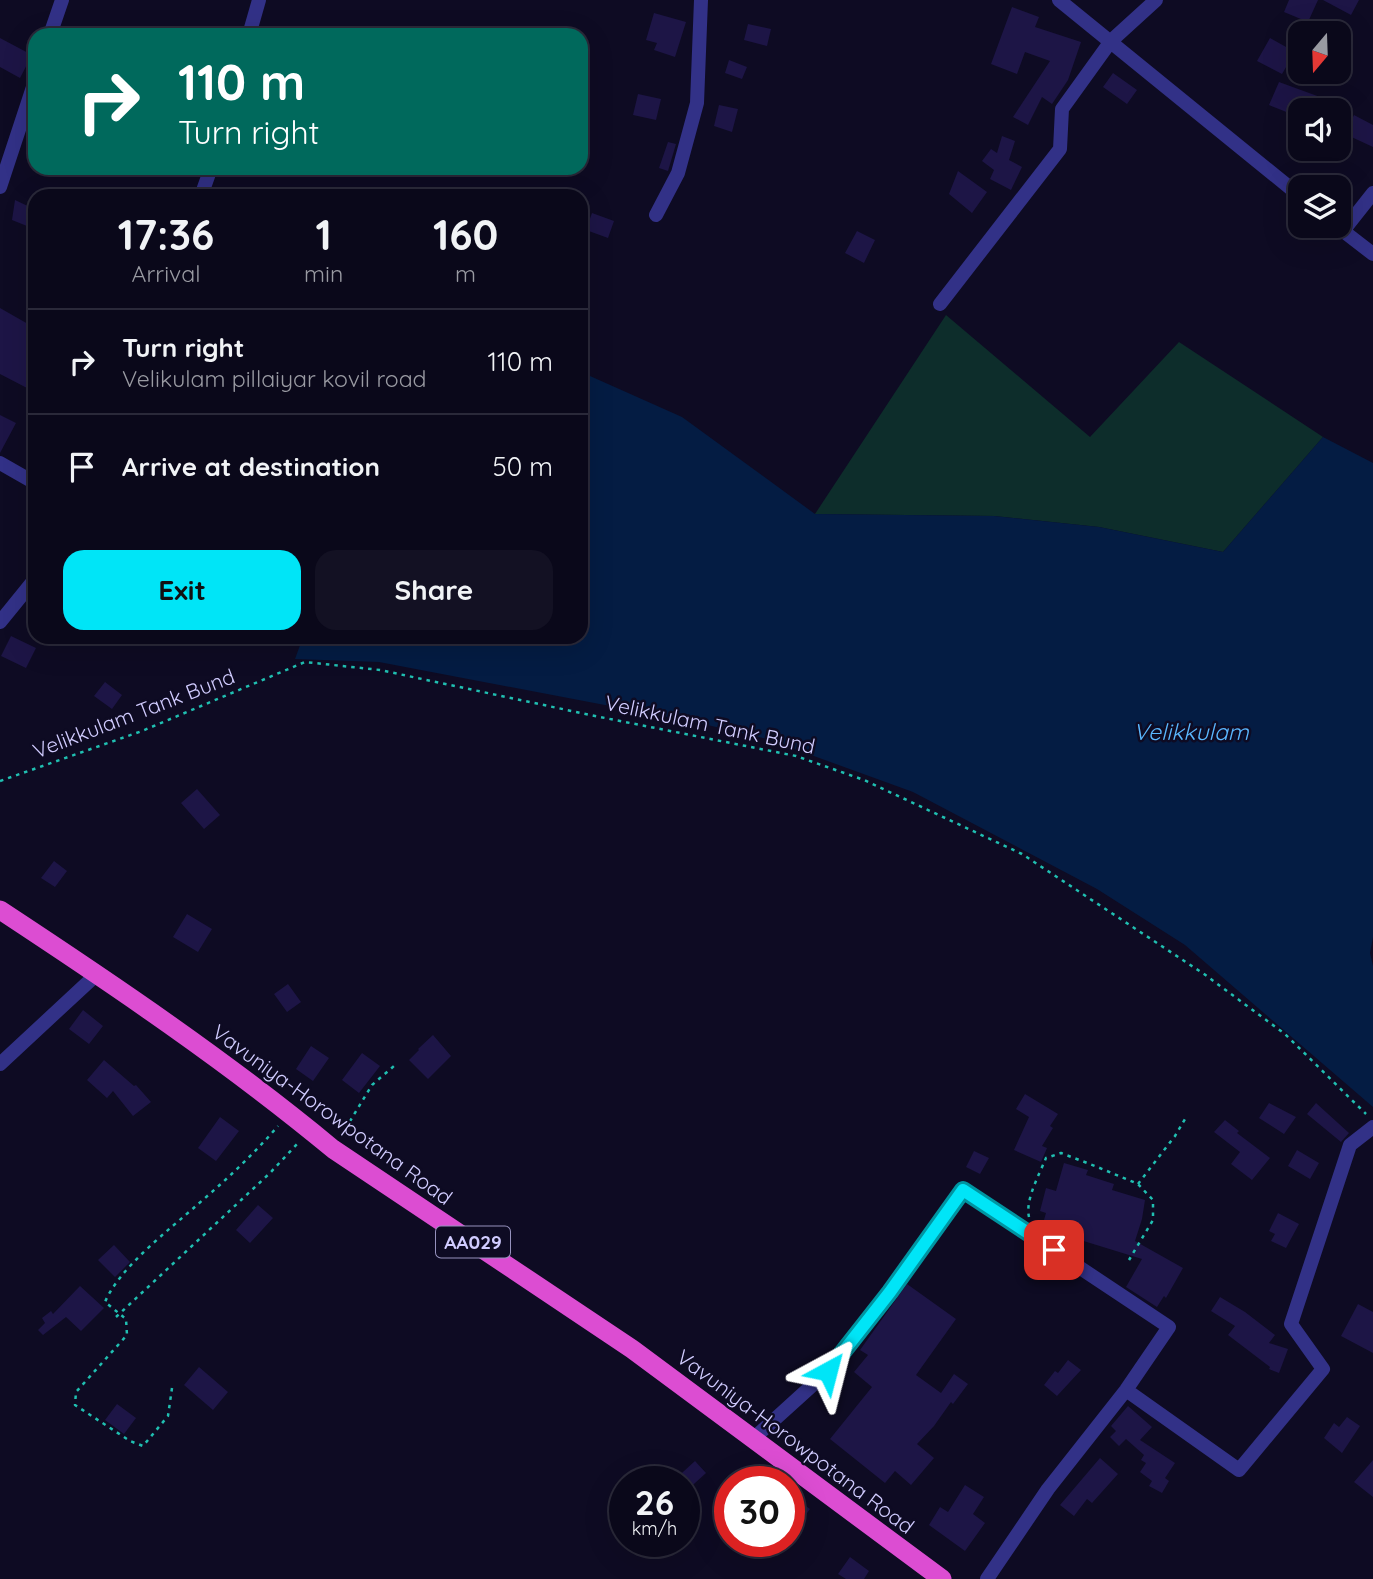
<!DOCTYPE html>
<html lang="en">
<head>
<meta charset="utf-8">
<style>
  :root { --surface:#0a081a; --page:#131123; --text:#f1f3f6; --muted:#999aa2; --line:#2a2939; --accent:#00e5f7 }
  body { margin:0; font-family:Quicksand,sans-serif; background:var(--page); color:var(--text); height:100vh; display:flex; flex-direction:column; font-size:26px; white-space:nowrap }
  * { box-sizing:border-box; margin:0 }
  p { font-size:23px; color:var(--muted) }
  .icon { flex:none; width:38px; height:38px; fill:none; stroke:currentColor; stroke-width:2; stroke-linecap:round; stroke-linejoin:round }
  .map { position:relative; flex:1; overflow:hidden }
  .side { position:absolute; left:28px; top:189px; width:560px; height:455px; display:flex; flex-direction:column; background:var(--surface); border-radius:21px; box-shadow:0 7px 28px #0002,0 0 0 2px var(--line) }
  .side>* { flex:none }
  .banner { position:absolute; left:28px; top:28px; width:560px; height:147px; border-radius:21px; box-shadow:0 7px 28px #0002,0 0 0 2px var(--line); background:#00695c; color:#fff; overflow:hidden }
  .needle { width:46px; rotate:199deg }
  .fabs { position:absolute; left:1288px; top:21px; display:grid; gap:14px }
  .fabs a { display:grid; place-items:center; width:63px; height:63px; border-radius:14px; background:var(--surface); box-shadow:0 7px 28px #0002,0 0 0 2px var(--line); font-size:35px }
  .speed { position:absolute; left:609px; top:1466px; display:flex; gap:14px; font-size:35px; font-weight:700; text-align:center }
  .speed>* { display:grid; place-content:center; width:91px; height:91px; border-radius:50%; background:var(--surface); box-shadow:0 7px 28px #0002,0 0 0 2px var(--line); line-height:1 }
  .speed small { font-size:18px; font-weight:400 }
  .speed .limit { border:10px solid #d22; background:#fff; color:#111 }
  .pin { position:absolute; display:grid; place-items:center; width:60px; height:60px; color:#fff; margin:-30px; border-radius:14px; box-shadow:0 4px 10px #0006 }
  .me { position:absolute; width:77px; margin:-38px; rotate:38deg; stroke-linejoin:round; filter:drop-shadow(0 0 5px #0008) }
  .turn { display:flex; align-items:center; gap:24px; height:147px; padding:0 35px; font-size:32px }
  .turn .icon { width:91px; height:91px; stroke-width:2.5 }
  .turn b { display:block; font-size:49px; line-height:60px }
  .eta { display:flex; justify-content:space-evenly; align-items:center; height:119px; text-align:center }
  .eta b { font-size:42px; font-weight:800; line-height:49px }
  .button { display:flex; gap:14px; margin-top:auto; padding:14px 35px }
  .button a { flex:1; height:80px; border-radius:21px; background:var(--accent); color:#111; font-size:28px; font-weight:800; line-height:80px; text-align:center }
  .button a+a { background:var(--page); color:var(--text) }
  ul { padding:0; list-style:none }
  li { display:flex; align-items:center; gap:21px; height:105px; padding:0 35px; border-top:2px solid var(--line) }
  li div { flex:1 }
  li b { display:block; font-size:26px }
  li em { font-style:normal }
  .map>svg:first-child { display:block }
</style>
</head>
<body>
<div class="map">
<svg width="1373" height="1579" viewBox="0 0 1373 1579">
  <rect width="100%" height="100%" fill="#0e0b23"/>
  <path fill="#0d2d2b" d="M946 315 1090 437 1179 342 1323 437 1223 552 1099 527 994 516 815 514Z"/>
  <path fill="#041c43" d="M581 372 682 417 815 514 994 516 1099 527 1223 552 1323 437 1373 463V937L1370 953 1373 966V1107L1185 945 1097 889 913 792 767 739 699 723 379 662 295 659 303 637H581Z"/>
  <path fill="#1d1546" d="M1289 0H1318L1308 22 1284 12Z
    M1323 0H1359L1351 15Z
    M1012 7 1039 17 1035 27 1081 42 1068 80 1052 104 1042 97 1028 125 1013 117 1050 61 1025 52 1017 74 991 64Z
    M654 13 686 22 675 57 654 50 657 43 646 40Z
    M748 24 771 29 767 46 744 40Z
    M0 38 32 55 20 78 0 67Z
    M1270 38 1295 52 1282 74 1257 61Z
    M729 60 747 67 742 79 725 73Z
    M1113 73 1137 90 1127 104 1103 87Z
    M1279 82 1331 101 1327 110H1290L1289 113 1269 105Z
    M638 94 661 99 656 120 633 115Z
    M719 105 738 109 732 132 714 126Z
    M1354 115 1373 125V147L1345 134Z
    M1002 136 1015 141 1009 160 1022 167 1011 190 990 179 994 170 982 161 991 149 997 153Z
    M668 142 676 144 668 171 659 168Z
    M958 171 987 192 972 213 949 194Z
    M15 200 34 209 27 226 12 220Z
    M592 213 614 221 608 238 586 230Z
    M857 231 875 240 864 263 845 253Z
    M0 308 35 328V373L27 388 0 374Z
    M0 415 16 423 0 453Z
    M11 636 36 648 26 668 1 656Z
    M105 682 122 695 112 709 94 696Z
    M197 789 220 815 204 829 181 803Z
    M54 861 67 871 55 887 41 878Z
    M187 914 212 929 198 952 173 937Z
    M288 984 301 1002 287 1012 274 994Z
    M83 1010 103 1026 89 1044 69 1029Z
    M433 1035 451 1056 428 1079 409 1060 419 1050 418 1049Z
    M311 1046 329 1058 313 1081 296 1069Z
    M362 1053 380 1066 359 1093 342 1080Z
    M104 1060 134 1086 136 1085 151 1102 133 1116 113 1091 107 1098 87 1080Z
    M1025 1094 1058 1114 1050 1126 1053 1128 1042 1146 1047 1148 1041 1162 1014 1150 1029 1117 1016 1109Z
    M1269 1103 1296 1117 1284 1134 1259 1118Z
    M1316 1103 1349 1133 1341 1142 1307 1114Z
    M220 1117 239 1131 216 1161 198 1148Z
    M1225 1120 1239 1131 1237 1133 1270 1158 1252 1180 1231 1164 1240 1152 1214 1132Z
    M1297 1150 1319 1163 1310 1179 1288 1166Z
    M974 1151 989 1158 980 1174 966 1167Z
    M1064 1163 1088 1170 1086 1175 1114 1184 1112 1190 1145 1200 1142 1219 1135 1241 1183 1268 1166 1298 1164 1296 1157 1307 1126 1287 1142 1259 1064 1235 1061 1244 1052 1238 1054 1231 1042 1227 1046 1213 1040 1211 1046 1188 1056 1191Z
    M258 1205 273 1218 250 1243 236 1230Z
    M1278 1213 1299 1224 1286 1248 1271 1241 1275 1234 1269 1231Z
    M114 1245 130 1262 115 1277 98 1260Z
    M907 1284 956 1319 916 1375 941 1393 954 1374 968 1384 953 1404 951 1402 934 1426 917 1444 934 1458 911 1485 895 1471 885 1483 830 1439 872 1387 854 1372 868 1355 860 1350Z
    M80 1286 104 1308 81 1331 66 1317 43 1335 38 1330 45 1323 42 1318 51 1311 53 1314Z
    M1220 1297 1245 1312 1275 1335 1269 1343 1288 1349 1279 1373 1269 1369 1270 1367 1228 1335 1235 1326 1211 1311Z
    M1358 1304 1373 1312V1353L1341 1336Z
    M1068 1360 1081 1370 1057 1396 1044 1385 1055 1371 1058 1373Z
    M199 1367 228 1392 213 1410 184 1385Z
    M117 1404 136 1418 124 1434 105 1420Z
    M1128 1406 1152 1427 1140 1440 1175 1463 1165 1478 1169 1481 1162 1493 1149 1486 1152 1481 1140 1472 1146 1463 1141 1460 1144 1455 1126 1439 1119 1446 1110 1437 1116 1431 1111 1426Z
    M1347 1417 1360 1426 1342 1453 1324 1438 1334 1423 1339 1427Z
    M1100 1458 1118 1474 1092 1503 1087 1499 1074 1516 1060 1505Z
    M1373 1460V1497L1354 1482Z
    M695 1461 706 1473 684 1493V1482H672Z
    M965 1485 984 1497 973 1514 985 1523 965 1551 929 1525 940 1507 948 1512Z
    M789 1494 810 1509 789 1538Z
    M850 1557 869 1571 864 1579H846L838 1574Z"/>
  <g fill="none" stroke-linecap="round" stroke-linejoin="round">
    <path stroke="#20bfb1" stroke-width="2.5" stroke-dasharray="3.5 5" stroke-linecap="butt" d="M0 781 142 731 305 662 380 670 595 716 796 756 864 780 1022 854 1204 974 1285 1034 1366 1114
      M341 1136 372 1085 394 1066
      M1138 1184 1175 1136 1185 1119
      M1029 1217C1025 1200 1039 1175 1046 1158L1061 1153 1095 1166 1138 1184 1153 1200V1220L1129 1260
      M116 1317 270 1173 298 1143
      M172 1388 168 1416 143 1446 130 1441 75 1405 76 1392 127 1335 126 1319 105 1302C120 1267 169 1230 197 1205 226 1180 253 1155 278 1126"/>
    <path stroke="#323187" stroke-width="14" d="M1059 0 1300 196
      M50 35 62 0
      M249 35 259 0
      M0 187 35 81
      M201 196 211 168
      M656 215 678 173 697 103 701 0
      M1338 227 1373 254
      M1343 231 1373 193
      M940 304 1060 149 1062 109 1111 41 1156 0
      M0 463 35 483
      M0 622 35 579
      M0 1064 97 974
      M1126 1390 1239 1470 1323 1369 1291 1324 1350 1145 1373 1127
      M753 1439 828 1371 890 1291 963 1190 1169 1327 1126 1390 1048 1489 987 1579"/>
    <path stroke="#dc4dd2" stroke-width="19" d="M0 910C114 985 228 1062 333 1149L632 1349 942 1579"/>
  </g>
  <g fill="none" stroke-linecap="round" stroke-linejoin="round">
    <g stroke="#0095a1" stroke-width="18">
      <path id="route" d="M828 1371 890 1292 963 1190 1054 1250"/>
    </g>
    <use href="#route" stroke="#00e5f7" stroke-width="12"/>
  </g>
  <g text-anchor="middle" stroke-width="5" stroke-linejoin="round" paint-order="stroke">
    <rect fill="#0e0b23" stroke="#9692bd" stroke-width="2" x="436" y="1226.5" width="74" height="31" rx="5"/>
    <g font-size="19" font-weight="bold" fill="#d1ccff">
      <text x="473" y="1249">AA029</text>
    </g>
    <g font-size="21" fill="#d1ccff" stroke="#0e0b23">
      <text transform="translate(134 714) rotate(-21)" y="7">Velikkulam Tank Bund</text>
      <text transform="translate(710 725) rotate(12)" y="7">Velikkulam Tank Bund</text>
      <text transform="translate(332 1115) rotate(36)" y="7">Vavuniya-Horowpotana Road</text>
      <text transform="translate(795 1442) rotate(37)" y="7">Vavuniya-Horowpotana Road</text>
    </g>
    <g font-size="23" font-style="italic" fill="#5ab7ff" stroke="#0e0b23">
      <text x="1191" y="740">Velikkulam</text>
    </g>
  </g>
</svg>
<div class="fabs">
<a><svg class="needle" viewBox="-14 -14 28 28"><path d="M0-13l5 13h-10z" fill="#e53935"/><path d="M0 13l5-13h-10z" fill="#999aa2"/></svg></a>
<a><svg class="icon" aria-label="sound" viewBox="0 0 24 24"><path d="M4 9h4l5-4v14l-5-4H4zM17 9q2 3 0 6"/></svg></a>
<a><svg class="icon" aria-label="layers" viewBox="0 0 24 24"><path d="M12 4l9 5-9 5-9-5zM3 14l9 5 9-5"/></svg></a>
</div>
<div class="speed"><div>26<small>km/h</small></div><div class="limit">30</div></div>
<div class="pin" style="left:1054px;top:1250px;background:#d93025"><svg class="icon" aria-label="arrive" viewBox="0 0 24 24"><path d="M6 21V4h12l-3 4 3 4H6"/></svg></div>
<svg class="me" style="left:828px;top:1371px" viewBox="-20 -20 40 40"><path d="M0-17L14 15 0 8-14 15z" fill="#00e5f7" stroke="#fff" stroke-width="4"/></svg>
<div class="banner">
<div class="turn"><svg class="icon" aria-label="right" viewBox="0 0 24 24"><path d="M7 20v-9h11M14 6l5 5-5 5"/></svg><div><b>110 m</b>Turn right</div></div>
</div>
<section class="side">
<div class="eta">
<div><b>17:36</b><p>Arrival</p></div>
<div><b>1</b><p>min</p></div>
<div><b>160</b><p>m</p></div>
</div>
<ul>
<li><svg class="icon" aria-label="right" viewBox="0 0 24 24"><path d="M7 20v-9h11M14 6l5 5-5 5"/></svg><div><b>Turn right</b><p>Velikulam pillaiyar kovil road</p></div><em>110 m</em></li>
<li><svg class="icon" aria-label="arrive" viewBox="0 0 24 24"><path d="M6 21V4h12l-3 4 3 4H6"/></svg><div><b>Arrive at destination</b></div><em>50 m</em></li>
</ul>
<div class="button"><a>Exit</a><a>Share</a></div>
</section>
</div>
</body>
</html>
